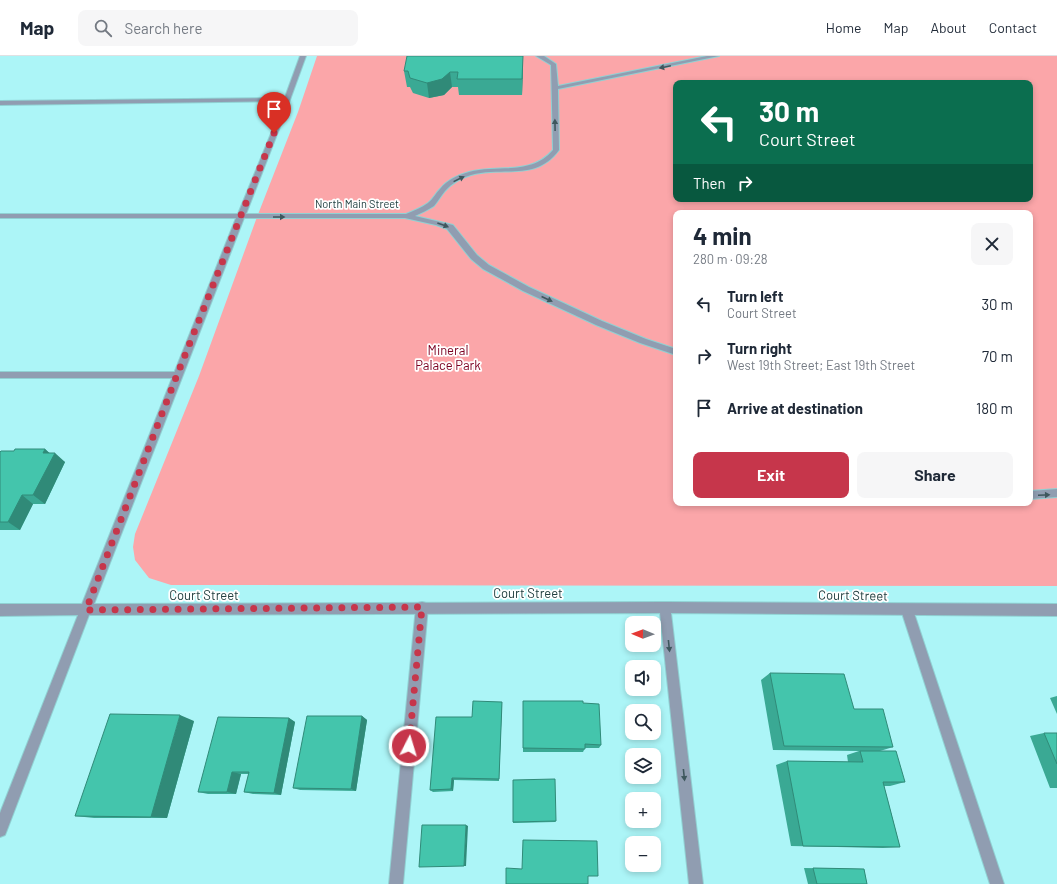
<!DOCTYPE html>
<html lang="en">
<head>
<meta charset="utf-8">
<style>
  :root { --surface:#fff; --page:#f6f6f7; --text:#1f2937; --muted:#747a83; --line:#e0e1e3; --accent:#c6364b }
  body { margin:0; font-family:Barlow,sans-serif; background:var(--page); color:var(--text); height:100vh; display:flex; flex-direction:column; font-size:15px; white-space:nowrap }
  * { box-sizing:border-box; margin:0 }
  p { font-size:13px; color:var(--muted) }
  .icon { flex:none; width:22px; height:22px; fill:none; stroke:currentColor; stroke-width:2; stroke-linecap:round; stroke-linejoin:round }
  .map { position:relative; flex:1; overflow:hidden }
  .sheet { position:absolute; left:673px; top:154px; width:360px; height:296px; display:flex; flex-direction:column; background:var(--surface); border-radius:8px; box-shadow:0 2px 6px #0003 }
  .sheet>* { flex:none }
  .hud { position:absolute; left:673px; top:24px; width:360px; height:122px; border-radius:8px; box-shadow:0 2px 6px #0003; background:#0b6e4f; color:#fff; overflow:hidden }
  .needle { width:26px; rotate:271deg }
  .fabs { position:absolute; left:625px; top:560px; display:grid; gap:8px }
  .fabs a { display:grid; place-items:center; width:36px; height:36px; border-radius:8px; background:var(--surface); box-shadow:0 2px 6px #0003; font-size:20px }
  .pin { position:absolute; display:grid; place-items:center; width:34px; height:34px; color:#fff; margin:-41px -17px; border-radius:50% 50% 50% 0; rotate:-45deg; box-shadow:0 0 4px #0007 }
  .pin .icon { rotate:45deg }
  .me { position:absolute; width:44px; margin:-22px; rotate:5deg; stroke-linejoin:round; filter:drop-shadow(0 0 3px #0008) }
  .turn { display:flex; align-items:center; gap:14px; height:84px; padding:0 20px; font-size:18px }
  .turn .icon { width:52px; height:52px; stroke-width:2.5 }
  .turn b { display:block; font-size:28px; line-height:34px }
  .then { display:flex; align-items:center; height:38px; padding:0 20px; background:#0003; gap:8px; font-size:15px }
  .round { display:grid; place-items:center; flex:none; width:42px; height:42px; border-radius:8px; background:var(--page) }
  .summary { display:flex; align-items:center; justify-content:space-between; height:68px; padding:0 20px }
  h1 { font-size:24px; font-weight:700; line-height:30px }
  .action { display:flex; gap:8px; margin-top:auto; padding:8px 20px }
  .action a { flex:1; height:46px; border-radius:8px; background:var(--accent); color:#fff; font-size:16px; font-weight:700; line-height:46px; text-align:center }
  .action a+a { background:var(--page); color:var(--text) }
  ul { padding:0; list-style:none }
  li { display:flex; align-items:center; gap:12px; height:52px; padding:0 20px }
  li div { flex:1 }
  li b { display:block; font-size:15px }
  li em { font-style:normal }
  header { display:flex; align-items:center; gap:24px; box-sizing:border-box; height:56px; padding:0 20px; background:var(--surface); border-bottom:1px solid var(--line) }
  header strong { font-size:19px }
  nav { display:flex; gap:22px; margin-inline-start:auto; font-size:14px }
  .search { width:280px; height:36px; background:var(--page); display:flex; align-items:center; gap:10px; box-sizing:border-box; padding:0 14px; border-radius:8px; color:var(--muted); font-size:15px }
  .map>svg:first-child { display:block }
</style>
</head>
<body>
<header>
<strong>Map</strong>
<div class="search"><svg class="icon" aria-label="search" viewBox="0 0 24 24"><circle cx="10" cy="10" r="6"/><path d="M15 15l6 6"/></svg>Search here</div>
<nav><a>Home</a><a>Map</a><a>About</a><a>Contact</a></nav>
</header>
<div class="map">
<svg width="1057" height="828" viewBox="0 0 1057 828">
  <rect width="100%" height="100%" fill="#acf5f7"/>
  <path fill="#fba6a9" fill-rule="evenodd" d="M317 0H1057V530L171 529 149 522 135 504 133 491 135 478 199 320 257 161 298 56ZM676 27H1030V143H676ZM676 157H1030V447H676Z"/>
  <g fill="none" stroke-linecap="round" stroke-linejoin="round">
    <g stroke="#90d1d3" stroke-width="2">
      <path id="lane" d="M289 42 290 43 287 45 0 49V45Z
        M0 316H177L182 319 177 322H0Z
        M422 546 426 547 428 551 403 828H389L416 551 418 547Z
        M907 548 911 550 913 554 1004 828H990L901 554 903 550Z"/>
    </g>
    <g stroke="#90d1d3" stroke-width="2">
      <path id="street" d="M300 0H306L283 63 246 158H406C413 155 421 152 428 147 433 143 436 137 440 133 447 124 458 119 469 116 498 108 531 120 553 94L551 9 536 0H544L556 8 558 30 707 0H719L558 33 559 94C536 126 503 110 471 119 461 122 452 127 445 135 441 140 438 145 434 150 428 154 421 157 415 160L453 169 477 199 489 209 529 231 602 265 646 283 676 293V299L640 287 596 269 523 235 483 213 471 203 447 173 436 169 405 162H244L94 548 665 546 1057 548V560L671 557 703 828H689L660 557 89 559 7 774 5 779 0 781V757L78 559 0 560V548H82L236 162H0V158H238L277 63Z
        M1057 433V441L1030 443V435Z"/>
    </g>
    <use href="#lane" fill="#909db1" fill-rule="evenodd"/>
    <use href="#street" fill="#909db1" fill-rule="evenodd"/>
  </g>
  <path fill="#3aa994" d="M523 11 522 39H459L458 31H452L444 39 429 42 413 37 410 31H407L404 15Z
    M45 393 49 397 65 406 45 448H33L20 474H0V396Z
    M770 617 893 691 880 695 905 726 890 730H884L900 791 883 792 791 790 776 709 787 705 848 706 847 699 859 695 773 694 761 624Z
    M1057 640V658L1050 642Z
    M523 645 583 647 601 689 599 692H585L583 696H523Z
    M502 646V650L499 725 454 724 453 735 433 736 430 734 472 661Z
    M362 660 367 664 356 735 300 734 293 732Z
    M289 662 295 666 281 739 253 738 244 736 249 718H241L236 738H208L198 736Z
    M194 665 167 762H94L75 760Z
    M1044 677H1057V732H1050L1030 680Z
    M556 765 555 766 513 767V766Z
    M804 812 864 813 867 828H869H808Z"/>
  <path fill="#308a78" d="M523 0V11L522 39V23Z
    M450 16 452 31 444 39 429 42 427 27Z
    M45 393 53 400 55 397 65 406 45 448 33 439 43 397Z
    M22 439 33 448 20 474 8 466Z
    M180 659 194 665 167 762 151 761Z
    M362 660 367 664 356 735 351 733Z
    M289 662 295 666 281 739 274 737Z
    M232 716 241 718 236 738 227 736Z
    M452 722 454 724 453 735 451 733Z
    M466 769 468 770 466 810H464Z"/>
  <path fill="#44c5ac" stroke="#308a78" d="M407 0H523L522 23H457L458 16H450L442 23 427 27 410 22 408 15H404Z
    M15 393H45L43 397H55L33 439H22L8 466H0V396L1 395H14Z
    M770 617 844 618 854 653H883L893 691 784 690Z
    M473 645 502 646 499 723 452 722 451 733 430 734 436 661H472Z
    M523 645H583V647L599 648 601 689 585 688V693L523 692Z
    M110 658 180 659 151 761 75 760Z
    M307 660H362L351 733 293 732Z
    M218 661 289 662 274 737 244 736 249 716H232L227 736H198Z
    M1044 677H1057V708Z
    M860 695H896L905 726H883L900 791 803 790 787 705 863 706Z
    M555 723 556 765 513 766V724Z
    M422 769H466L464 810 419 811Z
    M523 784 597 785 598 820H588V828H506V812L522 813Z
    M813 812 864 813 867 828H817Z"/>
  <defs><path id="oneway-solid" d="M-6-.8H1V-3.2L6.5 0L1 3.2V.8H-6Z"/></defs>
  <g fill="#3e575d">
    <use href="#oneway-solid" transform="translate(665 11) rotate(168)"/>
    <use href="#oneway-solid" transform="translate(555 69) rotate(-91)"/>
    <use href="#oneway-solid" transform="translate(459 123) rotate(-26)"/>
    <use href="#oneway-solid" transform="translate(279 161)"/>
    <use href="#oneway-solid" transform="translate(443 169) rotate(20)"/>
    <use href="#oneway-solid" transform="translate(547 243) rotate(25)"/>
    <use href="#oneway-solid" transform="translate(1044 439) rotate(-2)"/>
    <use href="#oneway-solid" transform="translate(669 590) rotate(84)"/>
    <use href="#oneway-solid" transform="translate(684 719) rotate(84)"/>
  </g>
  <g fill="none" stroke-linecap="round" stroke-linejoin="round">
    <path stroke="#c6364b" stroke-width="7" stroke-dasharray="0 12.6" d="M274 77 177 319 86 554 422 551 409 690"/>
  </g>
  <g text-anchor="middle" stroke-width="3.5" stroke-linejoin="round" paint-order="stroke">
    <g font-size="11" fill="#224041" stroke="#fff">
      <text x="357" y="152">North Main Street</text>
    </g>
    <g font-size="13" fill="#7b0021" stroke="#fff">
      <text x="448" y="299">Mineral<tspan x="448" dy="15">Palace Park</tspan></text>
    </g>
    <g font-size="13" fill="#224041" stroke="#fff">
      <text x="528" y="542">Court Street</text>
      <text x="204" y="544">Court Street</text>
      <text transform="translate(853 539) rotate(1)" y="5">Court Street</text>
    </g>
  </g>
</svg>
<div class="fabs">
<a><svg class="needle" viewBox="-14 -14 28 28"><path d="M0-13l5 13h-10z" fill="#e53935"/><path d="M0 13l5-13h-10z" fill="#747a83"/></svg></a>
<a><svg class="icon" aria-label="sound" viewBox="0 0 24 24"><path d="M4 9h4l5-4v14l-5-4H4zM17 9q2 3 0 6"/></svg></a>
<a><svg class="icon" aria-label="search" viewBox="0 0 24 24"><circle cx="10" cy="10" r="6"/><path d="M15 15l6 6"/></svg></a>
<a><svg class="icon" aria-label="layers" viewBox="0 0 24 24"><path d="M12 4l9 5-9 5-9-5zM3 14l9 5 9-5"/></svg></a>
<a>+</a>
<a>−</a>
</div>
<div class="pin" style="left:274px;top:77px;background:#d93025"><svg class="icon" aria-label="arrive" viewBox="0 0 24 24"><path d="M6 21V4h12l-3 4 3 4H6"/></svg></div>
<svg class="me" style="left:409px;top:690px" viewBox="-20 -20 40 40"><circle r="17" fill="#c6364b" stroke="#fff" stroke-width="3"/><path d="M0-11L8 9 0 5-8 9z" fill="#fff"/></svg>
<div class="hud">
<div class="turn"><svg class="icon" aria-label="left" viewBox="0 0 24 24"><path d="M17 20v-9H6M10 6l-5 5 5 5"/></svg><div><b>30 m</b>Court Street</div></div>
<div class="then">Then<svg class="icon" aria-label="right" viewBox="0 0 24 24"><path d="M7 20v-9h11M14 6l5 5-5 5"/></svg></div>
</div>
<section class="sheet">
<div class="summary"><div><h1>4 min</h1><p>280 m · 09:28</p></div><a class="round"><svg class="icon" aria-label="close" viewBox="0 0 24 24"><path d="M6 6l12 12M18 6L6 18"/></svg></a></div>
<ul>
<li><svg class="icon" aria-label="left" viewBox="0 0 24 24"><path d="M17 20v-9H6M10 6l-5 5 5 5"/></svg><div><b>Turn left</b><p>Court Street</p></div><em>30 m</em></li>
<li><svg class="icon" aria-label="right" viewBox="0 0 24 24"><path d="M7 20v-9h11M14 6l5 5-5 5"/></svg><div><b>Turn right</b><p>West 19th Street; East 19th Street</p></div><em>70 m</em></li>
<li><svg class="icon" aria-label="arrive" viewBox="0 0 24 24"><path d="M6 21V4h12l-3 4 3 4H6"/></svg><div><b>Arrive at destination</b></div><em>180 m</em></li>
</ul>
<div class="action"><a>Exit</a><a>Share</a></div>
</section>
</div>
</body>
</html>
